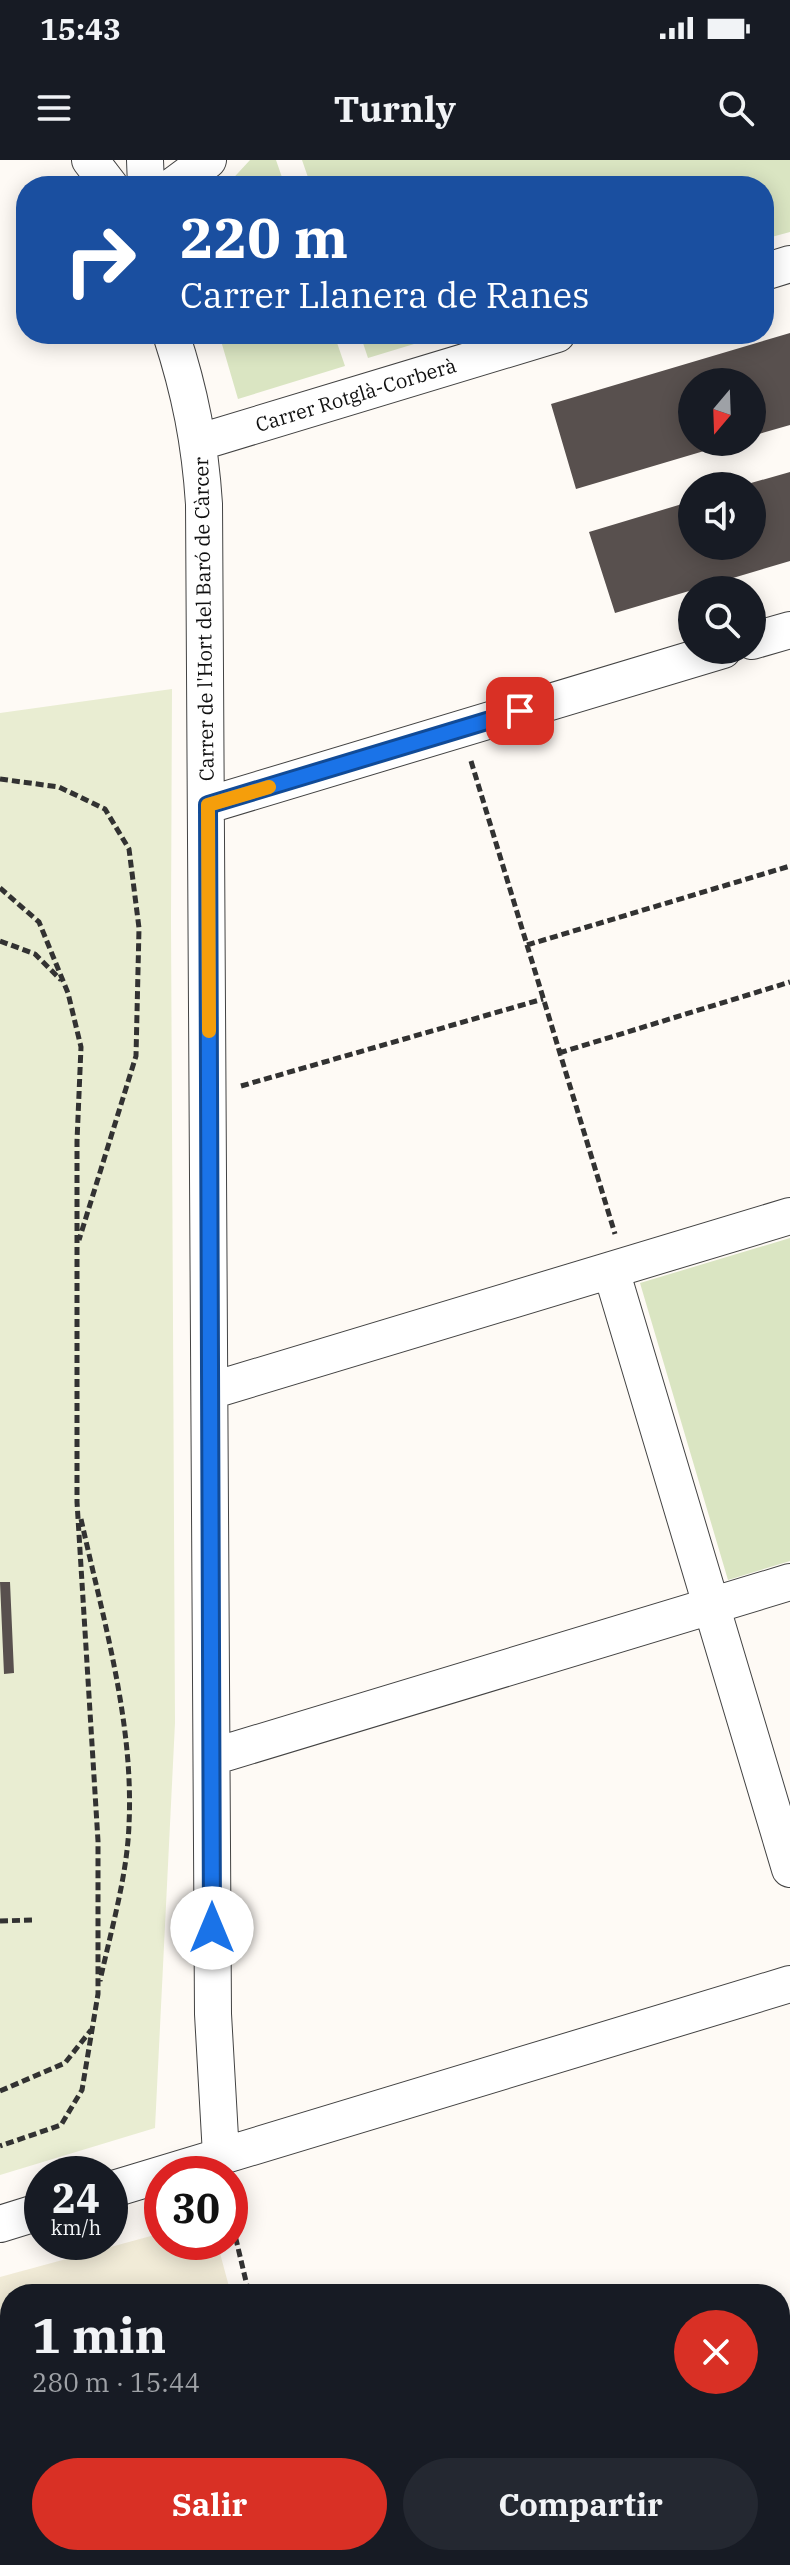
<!DOCTYPE html>
<html lang="es">
<head>
<meta charset="utf-8">
<style>
  :root { --surface:#171b24; --page:#242831; --text:#f1f3f6; --muted:#9ea1a6; --accent:#d93025 }
  body { margin:0; font-family:"IBM Plex Serif",serif; background:var(--page); color:var(--text); height:100vh; display:flex; flex-direction:column; font-size:30px; white-space:nowrap }
  * { box-sizing:border-box; margin:0 }
  p { font-size:26px; color:var(--muted) }
  .icon { flex:none; width:44px; height:44px; fill:none; stroke:currentColor; stroke-width:2; stroke-linecap:round; stroke-linejoin:round }
  .map { position:relative; flex:1; overflow:hidden }
  .details { position:absolute; left:0px; top:2124px; width:790px; height:282px; display:flex; flex-direction:column; background:var(--surface); border-radius:32px 32px 0 0; box-shadow:0 4px 20px #0003 }
  .details>* { flex:none }
  .banner { position:absolute; left:16px; top:16px; width:758px; height:168px; border-radius:32px; box-shadow:0 4px 20px #0003; background:#1a4fa0; color:#fff; overflow:hidden }
  .needle { width:52px; rotate:199deg }
  .controls { position:absolute; left:678px; top:208px; display:grid; gap:16px }
  .controls a { display:grid; place-items:center; width:88px; height:88px; border-radius:50%; background:var(--surface); box-shadow:0 4px 20px #0003; font-size:40px }
  .speed { position:absolute; left:24px; top:1996px; display:flex; gap:16px; font-size:40px; font-weight:700; text-align:center }
  .speed>* { display:grid; place-content:center; width:104px; height:104px; border-radius:50%; background:var(--surface); box-shadow:0 4px 20px #0003; line-height:1 }
  .speed small { font-size:20px; font-weight:400 }
  .speed .limit { border:12px solid #d22; background:#fff; color:#111 }
  .pin { position:absolute; display:grid; place-items:center; width:68px; height:68px; color:#fff; margin:-34px; border-radius:16px; box-shadow:0 4px 12px #0006 }
  .me { position:absolute; width:88px; margin:-44px; rotate:0deg; stroke-linejoin:round; filter:drop-shadow(0 0 6px #0008) }
  .turn { display:flex; align-items:center; gap:28px; height:168px; padding:0 32px; font-size:36px }
  .turn .icon { width:104px; height:104px; stroke-width:2.5 }
  .turn b { display:block; font-size:56px; line-height:68px }
  .round { display:grid; place-items:center; flex:none; width:84px; height:84px; border-radius:42px; background:var(--page) }
  .head { display:flex; align-items:center; justify-content:space-between; height:136px; padding:0 32px }
  h1 { font-size:48px; font-weight:700; line-height:60px }
  .primary-button { display:flex; gap:16px; margin-top:auto; padding:16px 32px }
  .primary-button a { flex:1; height:92px; border-radius:48px; background:var(--accent); color:#fff; font-size:32px; font-weight:700; line-height:92px; text-align:center }
  .primary-button a+a { background:var(--page); color:var(--text) }
  .status { display:flex; justify-content:space-between; align-items:center; height:56px; padding:0 40px; background:var(--surface); direction:ltr }
  .status svg { height:22px; fill:currentColor }
  header { display:flex; justify-content:space-between; align-items:center; height:104px; padding:0 32px; background:var(--surface); font-size:36px; font-weight:700 }
  .map>svg:first-child { display:block }
</style>
</head>
<body>
<div class="status"><b>15:43</b><svg viewBox="0 0 49 12"><path d="M0 12V9h3v3zM5 12V6h3v6zM10 12V3h3v9zM15 12V0h3v12zM26 1h20v11H26zM47 4h2v5h-2z"/></svg></div>
<header><svg class="icon" aria-label="menu" viewBox="0 0 24 24"><path d="M4 6h16M4 12h16M4 18h16"/></svg>Turnly<svg class="icon" aria-label="search" viewBox="0 0 24 24"><circle cx="10" cy="10" r="6"/><path d="M15 15l6 6"/></svg></header>
<div class="map">
<svg width="790" height="2405" viewBox="0 0 790 2405">
  <rect width="100%" height="100%" fill="#fefaf5"/>
  <path fill="#f1ebd7" d="M162 2073V2082H217L231 2134H10V2396H272V2405H0V2117Z"/>
  <path fill="#dae5c2" d="M250 0H276L285 26H226Z
    M302 0H790V72L764 79V26H311Z
    M219 174H334L345 206 238 239Z
    M360 174H447L368 198Z
    M790 1078V1401L728 1420 640 1123Z"/>
  <path fill="#e9edd2" d="M172 529 171 761 175 1563 155 1968 0 2015V553Z"/>
  <path fill="#58504e" d="M790 173V265L752 276V222H692V282L731 283 576 329 551 244Z
    M790 312V401L615 453 589 372 692 341V386H752V326L744 325Z
    M0 1422H10L14 1513 4 1514Z"/>
  <g fill="none" stroke-linecap="round" stroke-linejoin="round">
    <g stroke="#434343" stroke-width="38">
      <path id="street" d="M90 0 110 26
        M145 0 146 26
        M173 26 208 0
        M764 112 790 104
        M171 174C190 232 200 283 204 344L213 1854 221 1995
        M200 282 557 174
        M752 481 790 470
        M208 645 723 490
        M611 1110 790 1709
        M210 1231 790 1056
        M212 1597 790 1422
        M110 2030 790 1824
        M0 2064 42 2051"/>
    </g>
    <path stroke="#323232" stroke-width="5" stroke-dasharray="8 4" stroke-linecap="butt" d="M471 601 615 1074
      M0 619 59 627 105 649 129 689 139 768 136 896 79 1080
      M0 728 39 762 68 833 81 887 77 981V1342L98 1681V1834L82 1930 61 1965 0 1986
      M0 781 35 794 61 820
      M527 785 790 706
      M559 893 790 822
      M241 926 543 839
      M81 1359C103 1459 134 1562 129 1665 127 1717 111 1770 100 1821
      M0 1761 32 1760
      M0 1931 65 1903 91 1870
      M230 2054 249 2134
      M286 2405 287 2396"/>
    <use href="#street" stroke="#fff" stroke-width="36"/>
  </g>
  <g fill="none" stroke-linecap="round" stroke-linejoin="round">
    <g stroke="#114b97" stroke-width="20">
      <path id="route" d="M212 1768 208 645 520 551"/>
    </g>
    <use href="#route" stroke="#1a73e8" stroke-width="14"/>
    <path stroke="#f59e0b" stroke-width="14" d="M209 871 208 645 269 627"/>
  </g>
  <g text-anchor="middle" stroke-width="8" stroke-linejoin="round" paint-order="stroke">
    <g font-size="20" fill="#101010" stroke="#fff">
      <text transform="translate(356 235) rotate(-17)" y="7">Carrer Rotglà-Corberà</text>
      <text transform="translate(204 459) rotate(-91)" y="7">Carrer de l'Hort del Baró de Càrcer</text>
    </g>
  </g>
</svg>
<div class="controls">
<a><svg class="needle" viewBox="-14 -14 28 28"><path d="M0-13l5 13h-10z" fill="#e53935"/><path d="M0 13l5-13h-10z" fill="#9ea1a6"/></svg></a>
<a><svg class="icon" aria-label="sound" viewBox="0 0 24 24"><path d="M4 9h4l5-4v14l-5-4H4zM17 9q2 3 0 6"/></svg></a>
<a><svg class="icon" aria-label="search" viewBox="0 0 24 24"><circle cx="10" cy="10" r="6"/><path d="M15 15l6 6"/></svg></a>
</div>
<div class="speed"><div>24<small>km/h</small></div><div class="limit">30</div></div>
<div class="pin" style="left:520px;top:551px;background:#d93025"><svg class="icon" aria-label="arrive" viewBox="0 0 24 24"><path d="M6 21V4h12l-3 4 3 4H6"/></svg></div>
<svg class="me" style="left:212px;top:1768px" viewBox="-20 -20 40 40"><circle r="19" fill="#fff"/><path d="M0-13L10 11 0 6-10 11z" fill="#1a73e8"/></svg>
<div class="banner">
<div class="turn"><svg class="icon" aria-label="right" viewBox="0 0 24 24"><path d="M7 20v-9h11M14 6l5 5-5 5"/></svg><div><b>220 m</b>Carrer Llanera de Ranes</div></div>
</div>
<section class="details">
<div class="head"><div><h1>1 min</h1><p>280 m · 15:44</p></div><a class="round" style="background:#d93025;color:#fff"><svg class="icon" aria-label="close" viewBox="0 0 24 24"><path d="M6 6l12 12M18 6L6 18"/></svg></a></div>
<div class="primary-button"><a>Salir</a><a>Compartir</a></div>
</section>
</div>
</body>
</html>
